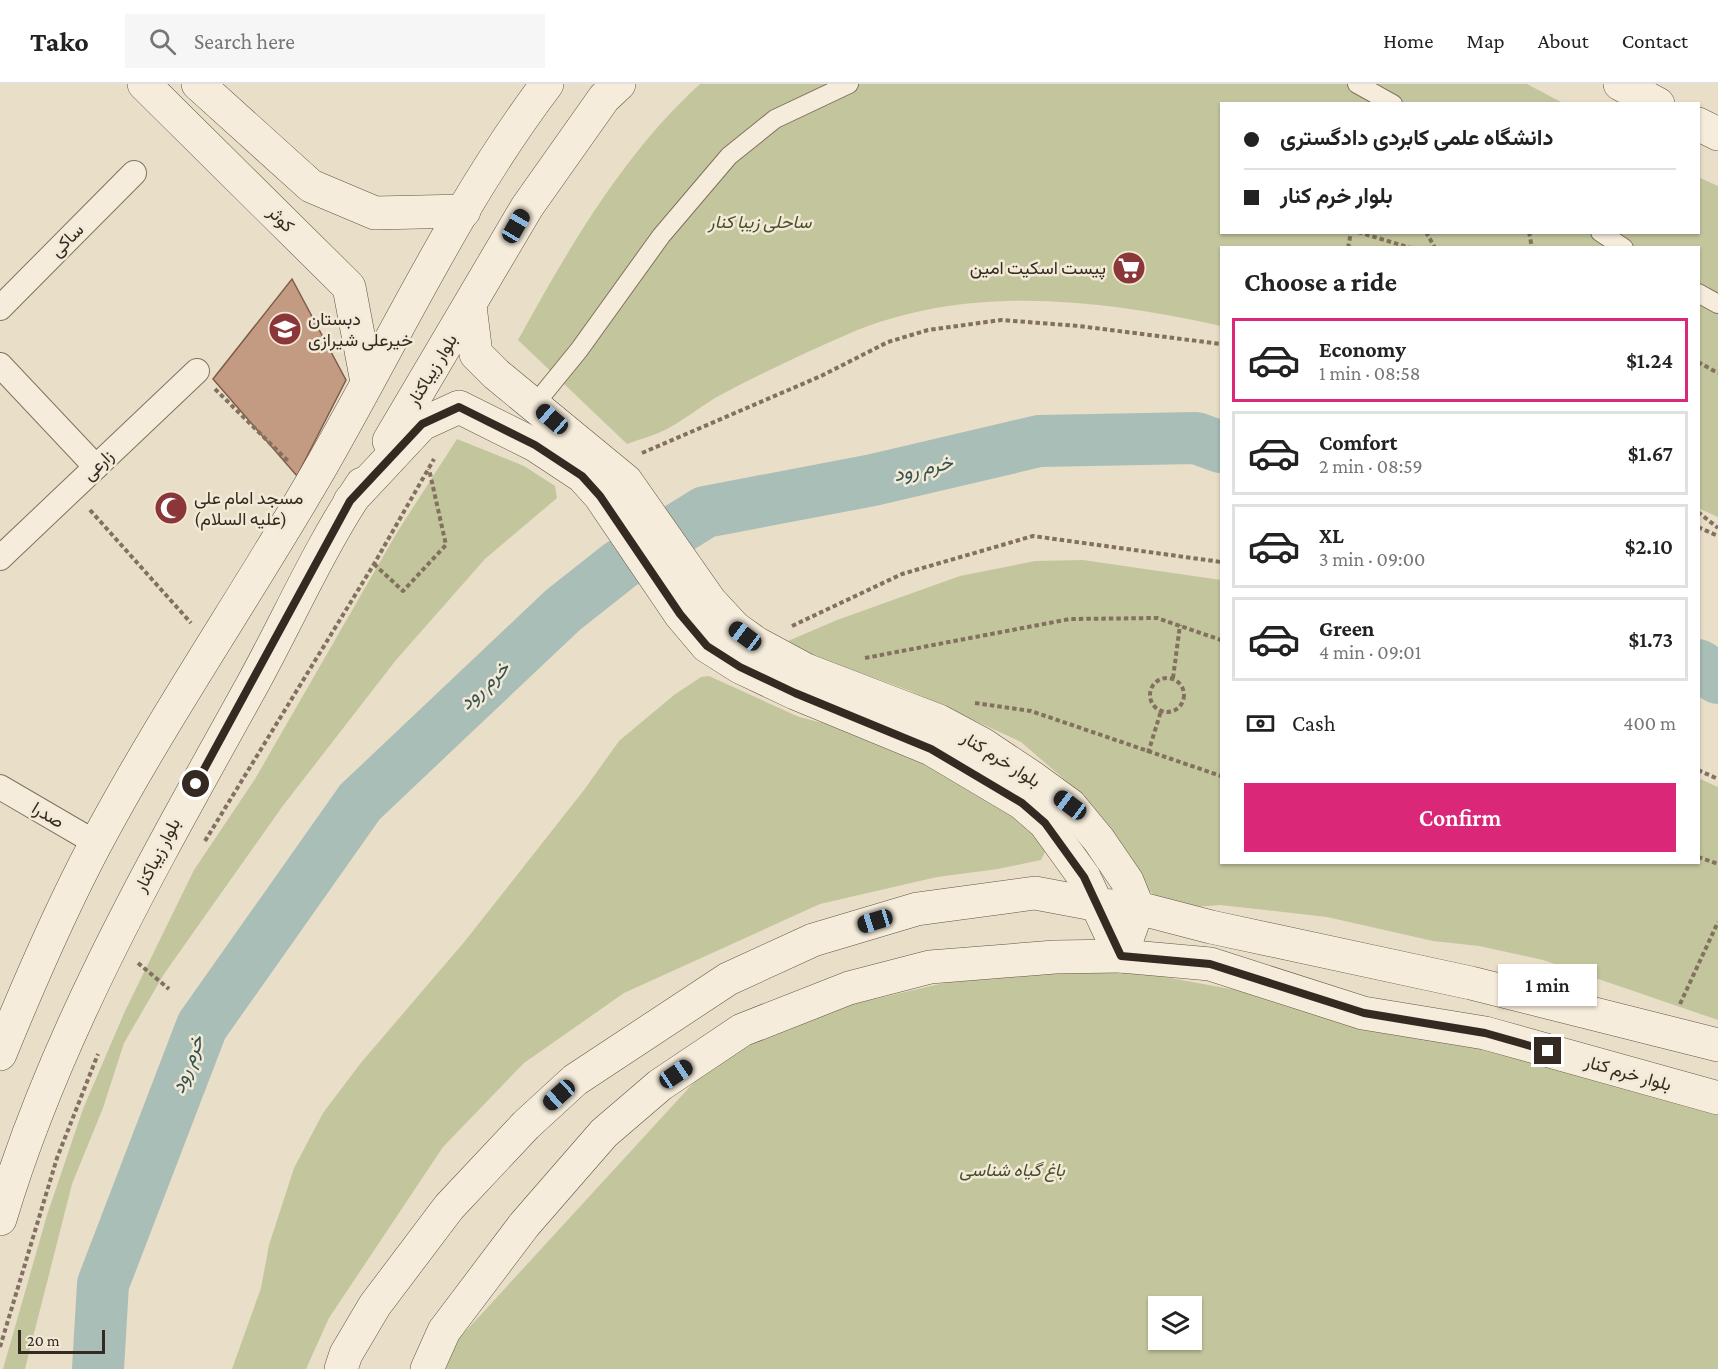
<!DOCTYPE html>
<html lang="en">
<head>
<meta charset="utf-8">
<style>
  body { margin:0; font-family:"Crimson Pro",Vazirmatn,serif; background:#f6f6f6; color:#222; height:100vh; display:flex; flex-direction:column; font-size:22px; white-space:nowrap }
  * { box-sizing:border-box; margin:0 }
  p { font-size:20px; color:#767676 }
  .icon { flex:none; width:33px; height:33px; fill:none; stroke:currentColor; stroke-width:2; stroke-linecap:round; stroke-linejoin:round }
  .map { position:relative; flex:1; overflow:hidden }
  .panel { position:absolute; left:1220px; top:162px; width:480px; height:618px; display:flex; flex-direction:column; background:#fff; border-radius:0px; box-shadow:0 2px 4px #0004 }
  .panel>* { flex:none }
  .hud { position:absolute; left:1220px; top:18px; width:480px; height:132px; border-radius:0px; box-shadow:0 2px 4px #0004; display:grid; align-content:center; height:132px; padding:0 24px; background:#fff }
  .tools { position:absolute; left:1148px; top:1212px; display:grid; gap:12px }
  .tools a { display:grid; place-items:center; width:54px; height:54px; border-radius:0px; background:#fff; box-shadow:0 2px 4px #0004; font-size:30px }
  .scale { position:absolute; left:18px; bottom:15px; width:87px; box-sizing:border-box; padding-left:6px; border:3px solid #352a21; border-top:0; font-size:16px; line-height:21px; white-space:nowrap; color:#352a21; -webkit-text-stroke:4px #f2e9d7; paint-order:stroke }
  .end { position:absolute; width:27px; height:27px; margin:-14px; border:8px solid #352a21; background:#fff; box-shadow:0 0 0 3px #fff }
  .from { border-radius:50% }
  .bubble { position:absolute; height:42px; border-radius:0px; background:#fff; box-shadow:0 2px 4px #0004; font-size:20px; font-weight:600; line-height:42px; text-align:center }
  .car { position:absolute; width:18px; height:36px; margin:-18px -9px; border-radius:8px; box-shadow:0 0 4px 2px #0007; background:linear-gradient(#222 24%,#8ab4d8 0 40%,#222 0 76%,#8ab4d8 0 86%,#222 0) }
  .hud b { display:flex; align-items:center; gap:21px; height:57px; font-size:22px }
  .hud b+b { border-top:2px solid #e0e0e0 }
  .hud i { width:15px; height:15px; background:#222 }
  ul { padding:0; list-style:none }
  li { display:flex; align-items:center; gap:18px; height:84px; margin:0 12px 9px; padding:0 12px; border:3px solid #e0e0e0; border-radius:0px }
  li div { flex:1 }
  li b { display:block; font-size:22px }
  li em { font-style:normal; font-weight:600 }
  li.on { border-color:#db2777 }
  li>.icon { width:54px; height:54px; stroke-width:1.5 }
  h2 { padding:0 24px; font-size:27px; line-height:72px }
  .pay { display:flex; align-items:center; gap:15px; height:66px; padding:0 24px; font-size:22px }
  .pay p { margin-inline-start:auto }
  .primary-button { display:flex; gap:12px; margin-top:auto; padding:12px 24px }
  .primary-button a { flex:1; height:69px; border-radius:0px; background:#db2777; color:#fff; font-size:24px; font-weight:600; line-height:69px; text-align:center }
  header { display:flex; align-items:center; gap:36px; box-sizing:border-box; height:84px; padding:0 30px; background:#fff; border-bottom:2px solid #e0e0e0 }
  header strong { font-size:28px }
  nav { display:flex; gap:33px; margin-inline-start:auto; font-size:21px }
  .search { width:420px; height:54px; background:#f6f6f6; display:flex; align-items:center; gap:15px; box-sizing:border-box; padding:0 21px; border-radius:0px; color:#767676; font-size:22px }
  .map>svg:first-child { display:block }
  .green { fill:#c3c69d; fill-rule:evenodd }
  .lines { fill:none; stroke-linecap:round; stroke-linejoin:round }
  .river { stroke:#a9beb7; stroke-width:52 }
  .building { fill:#c39b83; stroke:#7f5c48; stroke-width:1.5 }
  .pedestrian-casing { stroke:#83715f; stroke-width:20 }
  .minor-casing { stroke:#83715f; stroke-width:26 }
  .secondary-casing { stroke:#655342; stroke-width:34 }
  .path { stroke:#83715f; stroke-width:4; stroke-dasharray:4.5 3; stroke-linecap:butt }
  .pedestrian { stroke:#f5ecdb; stroke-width:18 }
  .minor { stroke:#f5ecdb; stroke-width:24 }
  .secondary { stroke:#f5ecdb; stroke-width:33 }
  .route { stroke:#352a21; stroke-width:8 }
  .labels { text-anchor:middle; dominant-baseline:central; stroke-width:5; stroke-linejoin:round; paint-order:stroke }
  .street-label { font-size:18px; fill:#352a21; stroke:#f2e9d7 }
  .park-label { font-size:18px; font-style:italic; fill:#474f2a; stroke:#f2e9d7 }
  .poi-label { font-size:18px; fill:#352a21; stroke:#f2e9d7; text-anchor:start }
  .water-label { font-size:20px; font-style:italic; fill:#325350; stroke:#f2e9d7 }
</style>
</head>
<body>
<header>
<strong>Tako</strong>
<div class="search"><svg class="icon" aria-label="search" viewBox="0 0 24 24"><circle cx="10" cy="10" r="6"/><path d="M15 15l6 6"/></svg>Search here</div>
<nav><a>Home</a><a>Map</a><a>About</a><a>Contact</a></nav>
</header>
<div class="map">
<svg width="1718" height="1285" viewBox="0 0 1718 1285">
  <rect width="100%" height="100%" fill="#e9dec8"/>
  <g class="green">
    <path d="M 700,0 L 1527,0 L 1563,19 L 1221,20 L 1221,148 L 1698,148 L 1698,93 L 1718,102 L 1718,433 L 1698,424 L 1698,164 L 1221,164 L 1221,242 C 1098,215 965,199 846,251 C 802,270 758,291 715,314 C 698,324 683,337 665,346 C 653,352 640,355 627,360 L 518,256 C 569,164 622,71 700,0 Z"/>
    <path d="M 457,355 L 524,382 L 555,402 L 557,414 L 485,475 L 396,576 L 282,723 L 164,890 L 124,959 L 103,1024 L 72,1100 L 25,1285 L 3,1285 L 47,1131 L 83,1025 L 125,927 L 194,786 L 255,695 L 396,450 Z"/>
    <path d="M 1083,476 L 1221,496 L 1221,778 L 1698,778 L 1698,694 L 1718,703 L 1718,936 L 1543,876 L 1479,862 L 1433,857 L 1327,833 L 1220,821 L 1195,823 L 1160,815 L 1144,803 L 1088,716 L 1021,658 L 908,606 L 792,564 L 788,557 L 837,536 L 960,492 L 1035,477 Z"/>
    <path d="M 709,592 L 799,633 L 843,644 L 988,707 L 1047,764 L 1041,776 L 998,785 L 937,793 L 820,820 L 624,909 L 524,979 L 443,1063 L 329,1234 L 306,1285 L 232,1285 L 261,1204 L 269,1161 L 294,1084 L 323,1029 L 360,980 L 465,857 L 584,706 L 619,657 L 674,611 L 701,593 Z"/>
    <path d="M 1055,873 L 1363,929 L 1718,1020 L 1718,1285 L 431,1285 L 742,946 ZM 1158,1222 L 1191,1222 L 1191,1256 L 1158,1256 Z"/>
  </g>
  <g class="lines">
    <g class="river">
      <path d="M 1698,581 L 1718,594"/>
      <path d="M 98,1285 L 103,1200 L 202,942 L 360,718 L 563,526 L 620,481 L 705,428 L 873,396 L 1039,357 L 1196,354 L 1221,363"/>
    </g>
  </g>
  <path class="building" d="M 292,195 L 346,296 L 297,392 L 213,295 Z"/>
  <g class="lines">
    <g class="pedestrian-casing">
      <g id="pedestrian">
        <path d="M 1357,0 L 1393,20"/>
        <path d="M 1600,148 L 1624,164"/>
        <path d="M 1698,209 L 1718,220"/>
        <path d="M 535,320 L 579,266 L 661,152 L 729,72 L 775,35 L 849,0"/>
      </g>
    </g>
    <g class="minor-casing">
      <g id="minor">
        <path d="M 0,224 L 134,89"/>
        <path d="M 0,281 L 96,383"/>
        <path d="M 0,474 L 197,287"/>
        <path d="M 0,703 L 96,759"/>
      </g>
    </g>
    <g class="secondary-casing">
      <g id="secondary">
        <path d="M 144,0 L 349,203 L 367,298"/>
        <path d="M 198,0 L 311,102 L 375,129 L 464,127"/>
        <path d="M 1620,0 L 1658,20"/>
        <path d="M 1698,40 L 1718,50"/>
        <path d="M 470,222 L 476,270 L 496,290 L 626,397 L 710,517 L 735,544 L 756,559 L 806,586 L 939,637 L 982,660 L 1033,694 L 1070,721 L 1099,756 L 1127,797 L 1138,824 L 1211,843 L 1471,899 L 1718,961"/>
        <path d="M 389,357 L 527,123 L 604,14 L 619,0"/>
        <path d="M 350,417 L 422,340 L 459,323 L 535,361 L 582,392 L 600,412 L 680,530 L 707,562 L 740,583 L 795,609 L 931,665 L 1022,719 L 1045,739 L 1084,793 L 1121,872 L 1210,880 L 1363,929 L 1485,949 L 1718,1014"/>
        <path d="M 0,970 C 29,899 59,829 95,761 C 161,637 240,521 311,400 C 389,267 453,124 547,0"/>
        <path d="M 0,1135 C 57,945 156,775 251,603 C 288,536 319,464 362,400"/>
        <path d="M 341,1285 L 346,1270 L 375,1221 L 449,1123 L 526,1041 L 575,996 L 728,895 L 813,856 L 917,825 L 1035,809 L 1099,821 L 1138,824 L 1121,872 L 1055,873 L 930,883 L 849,904 L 742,946 L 660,1001 L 604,1049 L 524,1141 L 444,1247 L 427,1285"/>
      </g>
    </g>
    <g class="path">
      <path d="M 1358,148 L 1411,164"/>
      <path d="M 1426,148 L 1435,164"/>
      <path d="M 1529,148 L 1532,164"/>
      <path d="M 1348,164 L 1351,148"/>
      <path d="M 1698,278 L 1718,289"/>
      <path d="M 215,305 L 288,377"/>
      <path d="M 642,369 L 821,292 L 888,258 L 928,246 L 1001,236 L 1079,242 L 1221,260"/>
      <path d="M 90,426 L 191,539"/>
      <path d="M 1698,428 L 1718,444"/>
      <path d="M 1698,443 L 1718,452"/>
      <path d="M 374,480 L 403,507 L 446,461 L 429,385"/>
      <path d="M 792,542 L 902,490 L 1033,452 L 1221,478"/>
      <path d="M 865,574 L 1070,535 L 1157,534 L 1221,556"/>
      <circle cx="1167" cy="611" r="17"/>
      <path d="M 1173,594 L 1180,541"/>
      <path d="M 975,619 L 1031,627 L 1221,692"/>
      <path d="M 1148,669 L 1161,627"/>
      <path d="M 1698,686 L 1718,695"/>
      <path d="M 205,757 L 374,480 L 434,375"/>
      <path d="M 1698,773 L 1718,780"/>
      <path d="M 138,879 L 169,905"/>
      <path d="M 1680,920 L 1718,838"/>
      <path d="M 0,1263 L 57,1074 L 98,970"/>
    </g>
    <use href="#pedestrian" class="pedestrian"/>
    <use href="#minor" class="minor"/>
    <use href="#secondary" class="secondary"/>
  </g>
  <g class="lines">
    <path class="route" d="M 196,700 L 350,417 L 422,340 L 459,323 L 535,361 L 582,392 L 600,412 L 680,530 L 707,562 L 740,583 L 795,609 L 931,665 L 1022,719 L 1045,739 L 1084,793 L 1121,872 L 1210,880 L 1364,929 L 1485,949 L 1548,967"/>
  </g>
  <defs>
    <g id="supermarket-disc" transform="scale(1.725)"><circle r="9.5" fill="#8b373a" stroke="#f2e9d7"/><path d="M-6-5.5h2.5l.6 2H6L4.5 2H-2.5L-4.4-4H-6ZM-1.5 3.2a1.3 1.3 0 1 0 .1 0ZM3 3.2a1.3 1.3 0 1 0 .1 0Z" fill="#fff"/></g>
    <g id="school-disc" transform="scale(1.725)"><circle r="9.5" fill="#8b373a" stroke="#f2e9d7"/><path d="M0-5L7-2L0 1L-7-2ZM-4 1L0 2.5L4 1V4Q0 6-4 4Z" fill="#fff"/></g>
    <g id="mosque-disc" transform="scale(1.725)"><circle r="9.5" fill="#8b373a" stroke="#f2e9d7"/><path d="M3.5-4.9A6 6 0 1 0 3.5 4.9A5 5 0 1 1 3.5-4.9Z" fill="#fff"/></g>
  </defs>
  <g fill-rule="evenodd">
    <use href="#supermarket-disc" x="1129" y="184"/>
    <use href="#school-disc" x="285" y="245"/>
    <use href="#mosque-disc" x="171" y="424"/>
  </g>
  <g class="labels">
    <g class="street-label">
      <text transform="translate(281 135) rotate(45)">کوثر</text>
      <text transform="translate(67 156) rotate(-45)">ساکی</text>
      <text transform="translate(432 286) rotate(-59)">بلوار زیباکنار</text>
      <text transform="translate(98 381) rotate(-44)">زارعی</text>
      <text transform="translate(1001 675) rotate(32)">بلوار خرم کنار</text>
      <text transform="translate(48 731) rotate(31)">صدرا</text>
      <text transform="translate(157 771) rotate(-63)">بلوار زیباکنار</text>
      <text transform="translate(1628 989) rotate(16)">بلوار خرم کنار</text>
    </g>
    <g class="park-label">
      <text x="760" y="138">ساحلی زیبا کنار</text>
      <text x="1012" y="1086">باغ گیاه شناسی</text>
    </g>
    <g class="poi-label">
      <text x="1106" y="184" text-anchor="end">پیست اسکیت امین</text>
      <text x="308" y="235">دبستان<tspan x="308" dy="21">خیرعلی شیرازی</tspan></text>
      <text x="194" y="414">مسجد امام علی<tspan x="194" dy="21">(علیه السلام)</tspan></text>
    </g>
    <g class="water-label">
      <text transform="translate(923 384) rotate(-13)">خرم رود</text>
      <text transform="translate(484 601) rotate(-43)">خرم رود</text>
      <text transform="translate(187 980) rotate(-69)">خرم رود</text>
    </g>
  </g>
</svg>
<div class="tools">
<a><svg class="icon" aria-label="layers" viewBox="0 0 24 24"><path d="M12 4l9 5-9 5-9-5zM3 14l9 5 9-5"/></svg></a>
</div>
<div class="scale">20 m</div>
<i class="end from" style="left:196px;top:700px"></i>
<i class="end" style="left:1548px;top:967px"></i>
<div class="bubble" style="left:1498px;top:880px;width:99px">1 min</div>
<i class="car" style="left:516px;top:142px;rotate:30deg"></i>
<i class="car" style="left:552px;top:335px;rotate:311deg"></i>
<i class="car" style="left:745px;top:552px;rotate:307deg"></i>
<i class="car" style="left:1070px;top:721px;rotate:307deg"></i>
<i class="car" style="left:875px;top:837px;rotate:253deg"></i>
<i class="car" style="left:676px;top:990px;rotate:56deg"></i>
<i class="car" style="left:559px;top:1011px;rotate:228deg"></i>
<div class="hud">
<b><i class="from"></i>دانشگاه علمی کابردی دادگستری</b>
<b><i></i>بلوار خرم کنار</b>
</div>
<section class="panel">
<h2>Choose a ride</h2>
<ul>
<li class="on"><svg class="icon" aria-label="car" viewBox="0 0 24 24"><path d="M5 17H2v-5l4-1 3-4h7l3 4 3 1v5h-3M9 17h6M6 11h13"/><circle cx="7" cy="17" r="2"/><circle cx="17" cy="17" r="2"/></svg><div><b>Economy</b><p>1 min · 08:58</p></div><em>$1.24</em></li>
<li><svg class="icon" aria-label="car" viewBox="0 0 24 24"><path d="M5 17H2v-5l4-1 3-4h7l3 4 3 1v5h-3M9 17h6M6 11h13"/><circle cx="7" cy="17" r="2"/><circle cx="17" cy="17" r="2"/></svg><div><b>Comfort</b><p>2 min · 08:59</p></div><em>$1.67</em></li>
<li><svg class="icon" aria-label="car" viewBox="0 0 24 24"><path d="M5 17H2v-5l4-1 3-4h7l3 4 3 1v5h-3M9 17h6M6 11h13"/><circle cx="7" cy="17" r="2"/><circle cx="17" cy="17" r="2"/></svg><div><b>XL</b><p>3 min · 09:00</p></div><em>$2.10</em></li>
<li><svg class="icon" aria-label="car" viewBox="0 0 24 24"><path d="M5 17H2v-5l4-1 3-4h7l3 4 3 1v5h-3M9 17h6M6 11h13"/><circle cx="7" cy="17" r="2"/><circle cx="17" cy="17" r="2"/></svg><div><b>Green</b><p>4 min · 09:01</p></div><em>$1.73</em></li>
</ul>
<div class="pay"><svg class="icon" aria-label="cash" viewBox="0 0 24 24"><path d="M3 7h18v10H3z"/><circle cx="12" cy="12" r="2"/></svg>Cash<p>400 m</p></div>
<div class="primary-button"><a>Confirm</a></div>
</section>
</div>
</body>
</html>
